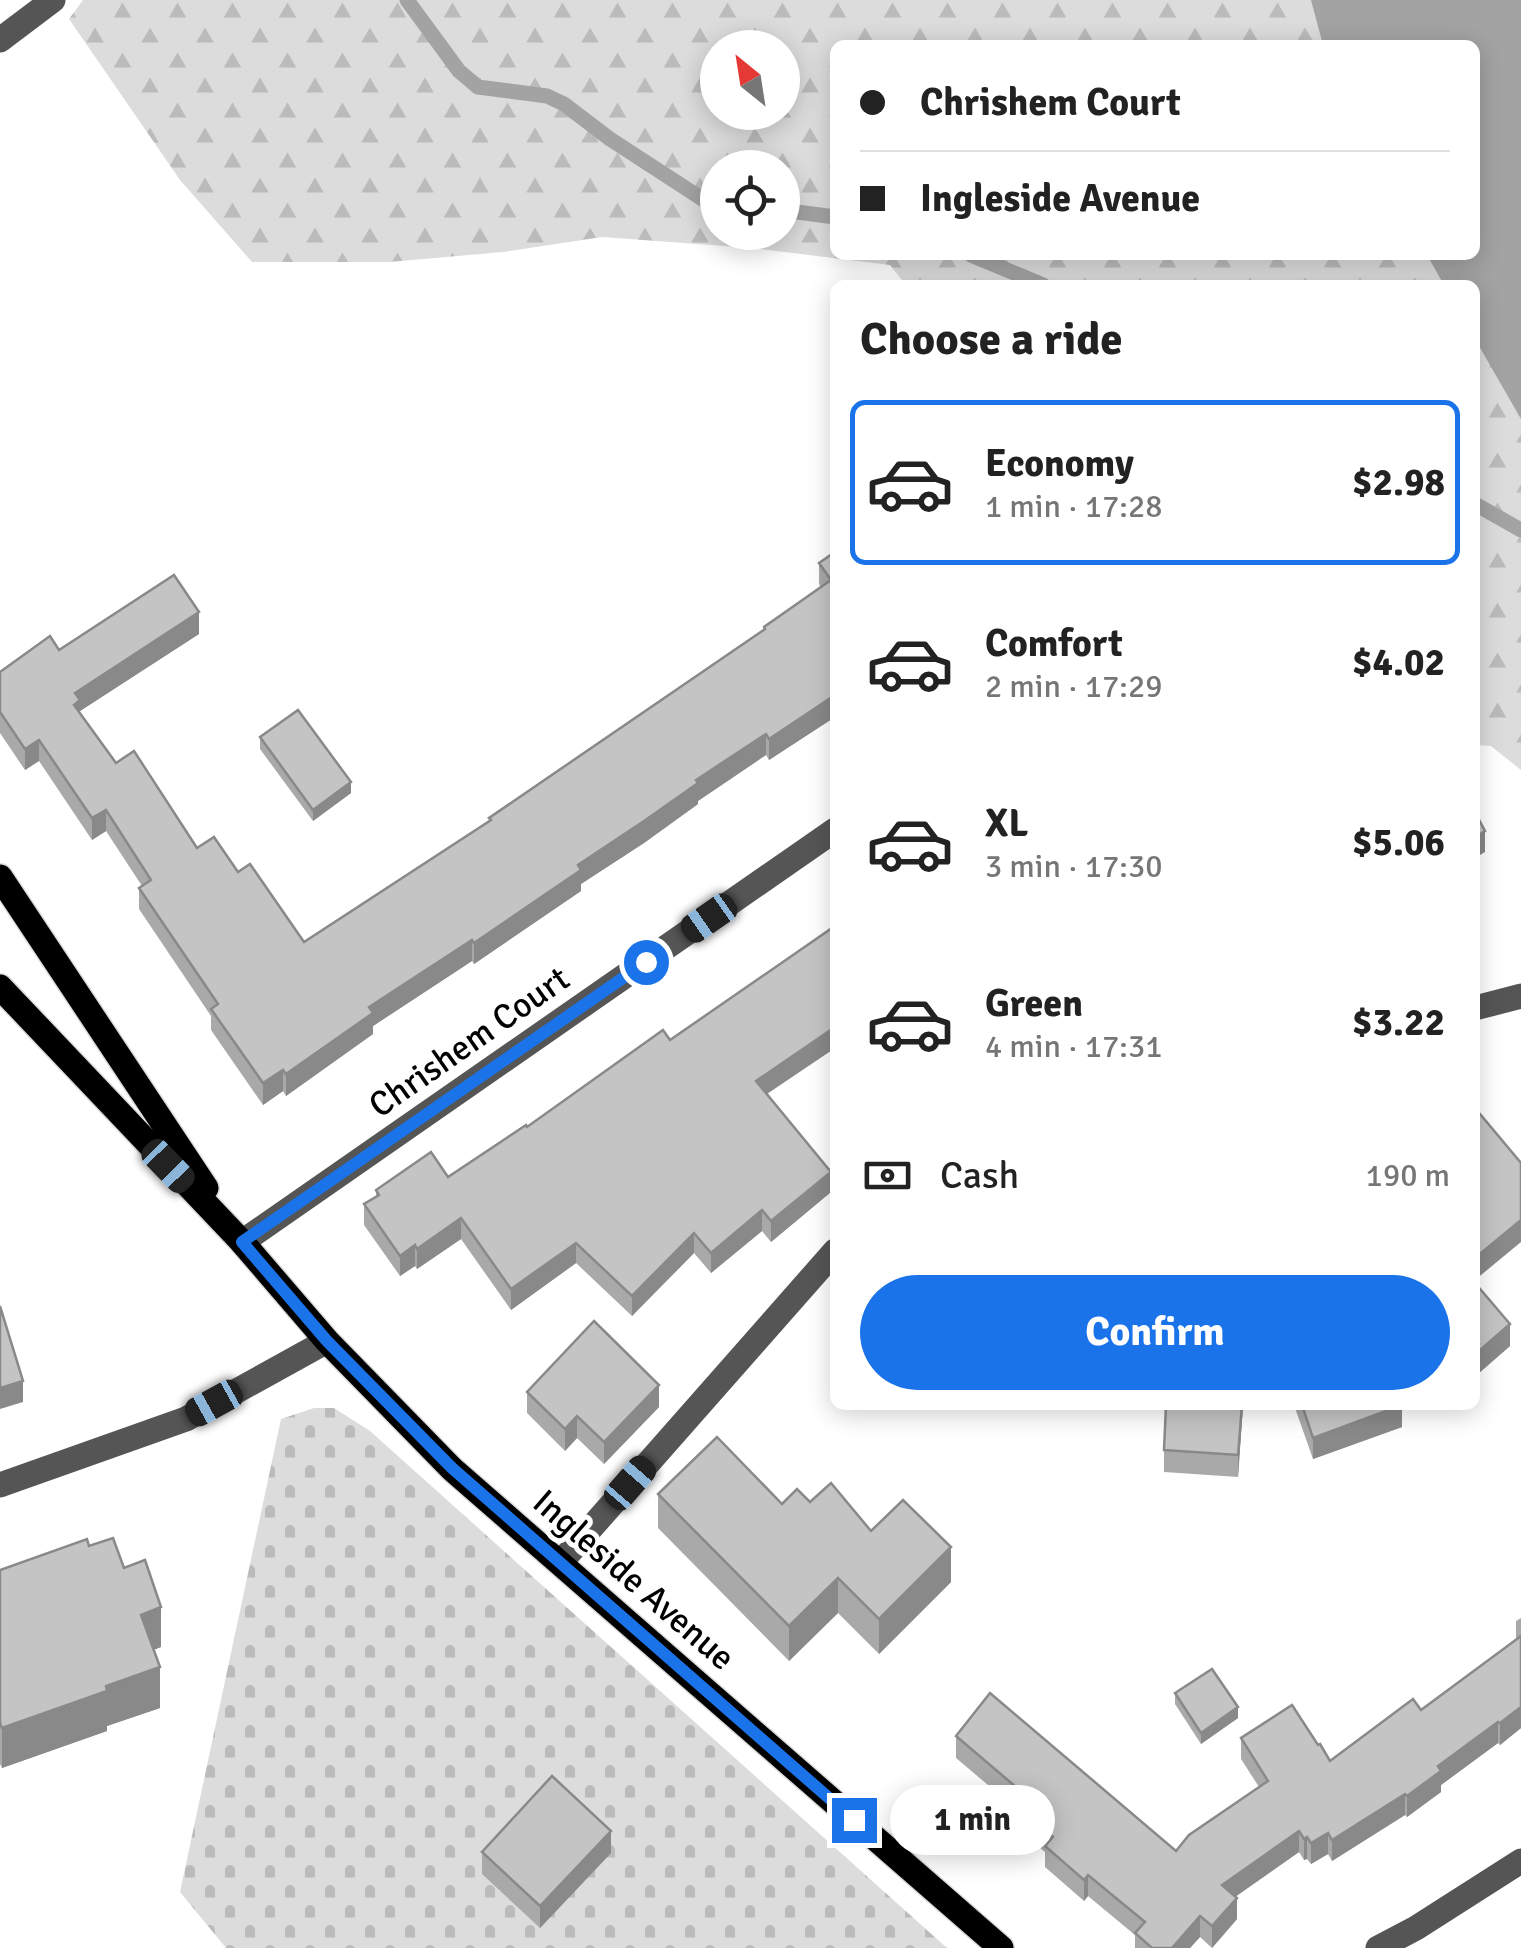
<!DOCTYPE html>
<html lang="en">
<head>
<meta charset="utf-8">
<style>
  body { margin:0; font-family:Signika,sans-serif; background:#f6f6f6; color:#222; height:100vh; display:flex; flex-direction:column; font-size:38px; white-space:nowrap }
  * { box-sizing:border-box; margin:0 }
  p { font-size:32px; color:#767676 }
  .icon { flex:none; width:55px; height:55px; fill:none; stroke:currentColor; stroke-width:2; stroke-linecap:round; stroke-linejoin:round }
  .map { position:relative; flex:1; overflow:hidden }
  .sheet { position:absolute; left:830px; top:280px; width:650px; height:1130px; display:flex; flex-direction:column; background:#fff; border-radius:15px; box-shadow:0 5px 25px #0003 }
  .sheet>* { flex:none }
  .top-card { position:absolute; left:830px; top:40px; width:650px; height:220px; border-radius:15px; box-shadow:0 5px 25px #0003; display:grid; align-content:center; height:220px; padding:0 30px; background:#fff }
  .needle { width:65px; rotate:330deg }
  .buttons { position:absolute; left:700px; top:30px; display:grid; gap:20px }
  .buttons a { display:grid; place-items:center; width:100px; height:100px; border-radius:50%; background:#fff; box-shadow:0 5px 25px #0003; font-size:50px }
  .end { position:absolute; width:45px; height:45px; margin:-22px; border:12px solid #1a73e8; background:#fff; box-shadow:0 0 0 5px #fff }
  .from { border-radius:50% }
  .bubble { position:absolute; height:70px; border-radius:35px; background:#fff; box-shadow:0 5px 25px #0003; font-size:32px; font-weight:800; line-height:70px; text-align:center }
  .car { position:absolute; width:30px; height:60px; margin:-30px -15px; border-radius:12px; box-shadow:0 0 8px 2px #0007; background:linear-gradient(#222 24%,#8ab4d8 0 40%,#222 0 76%,#8ab4d8 0 86%,#222 0) }
  .top-card b { display:flex; align-items:center; gap:35px; height:95px; font-size:38px }
  .top-card b+b { border-top:2px solid #e0e0e0 }
  .top-card i { width:25px; height:25px; background:#222 }
  ul { padding:0; list-style:none }
  li { display:flex; align-items:center; gap:30px; height:165px; margin:0 20px 15px; padding:0 10px; border:5px solid transparent; border-radius:15px }
  li div { flex:1 }
  li b { display:block; font-size:38px }
  li em { font-style:normal; font-weight:800 }
  li.selected { border-color:#1a73e8 }
  li>.icon { width:90px; height:90px; stroke-width:1.5 }
  h2 { padding:0 30px; font-size:45px; line-height:120px }
  .pay { display:flex; align-items:center; gap:25px; height:110px; padding:0 30px; font-size:38px }
  .pay p { margin-inline-start:auto }
  .cta { display:flex; gap:20px; margin-top:auto; padding:20px 30px }
  .cta a { flex:1; height:115px; border-radius:60px; background:#1a73e8; color:#fff; font-size:40px; font-weight:800; line-height:115px; text-align:center }
  .map>svg:first-child { display:block }
  .forest { fill:url(#forest-firs); fill-rule:evenodd }
  .cemetery { fill:url(#cemetery-stones) }
  .water { fill:#a3a3a3 }
  .lines { fill:none; stroke-linecap:round; stroke-linejoin:round }
  .stream { stroke:#a3a3a3; stroke-width:15 }
  .major-casing { stroke:#dbdbdb; stroke-width:28 }
  .minor { stroke:#555; stroke-width:25 }
  .major { stroke:#000; stroke-width:25 }
  .wall { fill:#a9a9a9 }
  .shaded-wall { fill:#898989 }
  .building { fill:#c4c4c4; stroke:#898989; stroke-width:2.5 }
  .route { stroke:#1a73e8; stroke-width:12 }
  .labels { text-anchor:middle; dominant-baseline:central; stroke-width:10; stroke-linejoin:round; paint-order:stroke }
  .street-label { font-size:35px; fill:#000; stroke:#fff }
</style>
</head>
<body>
<div class="map">
<svg width="1521" height="1948" viewBox="0 0 1521 1948">
  <defs>
    <pattern id="forest-firs" width="22" height="20" patternUnits="userSpaceOnUse" patternTransform="scale(2.5)"><rect width="22" height="20" fill="#dcdcdc"/><path d="M5 1l3.5 6h-7zM16 11l3.5 6h-7z" fill="#bbb"/></pattern>
    <pattern id="cemetery-stones" width="16" height="16" patternUnits="userSpaceOnUse" patternTransform="scale(2.5)"><rect width="16" height="16" fill="#dcdcdc"/><path d="M2 7V4a2 2 0 0 1 4 0v3zM10 15v-3a2 2 0 0 1 4 0v3z" fill="#bbb"/></pattern>
  </defs>
  <rect width="100%" height="100%" fill="#fff"/>
  <path class="forest" d="M 83,0 L 1521,0 L 1521,770 L 1491,746 L 1475,745 L 1475,285 L 906,285 L 890,265 L 752,248 L 602,237 L 503,252 L 389,262 L 252,262 L 180,180 L 69,19 ZM 835,45 L 1475,45 L 1475,255 L 835,255 ZM 718,48 L 782,48 L 782,112 L 718,112 ZM 718,168 L 782,168 L 782,232 L 718,232 Z"/>
  <path class="cemetery" d="M 314,1408 L 334,1408 L 370,1431 L 947,1948 L 226,1948 L 180,1892 L 281,1419 Z"/>
  <path class="water" d="M 1311,0 L 1521,0 L 1521,419 L 1475,339 L 1475,285 L 1444,285 L 1427,255 L 1475,255 L 1475,45 L 1323,45 Z"/>
  <g class="lines">
    <g class="stream">
      <path d="M 407,0 L 459,71 L 478,87 L 547,96 L 564,104 L 610,139 L 710,204 L 718,204"/>
      <path d="M 782,210 L 835,217"/>
      <path d="M 971,255 L 1043,285"/>
      <path d="M 1475,504 L 1521,530"/>
    </g>
    <g class="major-casing">
      <g id="major">
        <path d="M 0,877 L 206,1188"/>
        <path d="M 0,987 L 242,1242 L 327,1341 L 452,1469 L 1001,1948"/>
      </g>
    </g>
    <g class="minor">
      <path d="M 0,40 L 53,0"/>
      <path d="M 1475,1008 L 1521,996"/>
      <path d="M 242,1242 L 835,830"/>
      <path d="M 0,1485 L 186,1419 L 327,1341"/>
      <path d="M 561,1562 L 835,1251"/>
      <path d="M 1378,1948 L 1416,1928 L 1521,1861"/>
    </g>
    <use href="#major" class="major"/>
  </g>
  <g class="wall">
    <path d="M 835,552 L 835,717 L 769,760 L 766,755 L 698,801 L 698,804 L 644,843 L 581,884 L 581,891 L 474,964 L 472,961 L 373,1026 L 373,1034 L 286,1096 L 283,1091 L 263,1105 L 211,1030 L 211,1016 L 139,909 L 139,888 L 142,886 L 106,831 L 92,840 L 39,761 L 25,770 L 0,733 L 0,672 L 59,650 L 199,634 L 80,711 L 80,713 L 116,763 L 197,848 L 238,872 L 304,942 L 489,822 L 489,818 L 764,630 L 764,627 L 821,587 L 819,584 L 819,563 Z"/>
    <path d="M 260,737 L 351,793 L 313,821 L 260,749 Z"/>
    <path d="M 835,926 L 835,1048 L 767,1094 L 831,1192 L 771,1242 L 762,1231 L 711,1273 L 694,1253 L 632,1316 L 576,1263 L 511,1310 L 461,1239 L 417,1269 L 415,1266 L 400,1276 L 364,1225 L 364,1204 L 376,1197 L 376,1190 L 448,1177 L 527,1127 L 670,1040 Z"/>
    <path d="M 1475,1283 L 1510,1346 L 1479,1373 L 1475,1368 Z"/>
    <path d="M 527,1392 L 659,1407 L 604,1464 L 577,1438 L 565,1451 L 527,1413 Z"/>
    <path d="M 1243,1405 L 1238,1477 L 1164,1472 L 1164,1450 Z"/>
    <path d="M 1294,1405 L 1402,1405 L 1402,1427 L 1313,1459 Z"/>
    <path d="M 658,1494 L 782,1504 L 810,1502 L 871,1531 L 951,1582 L 879,1654 L 838,1613 L 789,1661 L 658,1528 Z"/>
    <path d="M 89,1546 L 124,1568 L 161,1647 L 153,1650 L 160,1708 L 107,1726 L 107,1731 L 2,1768 L 0,1764 L 0,1570 Z"/>
    <path d="M 1521,1618 L 1521,1728 L 1500,1745 L 1498,1743 L 1441,1785 L 1441,1792 L 1407,1817 L 1405,1815 L 1332,1861 L 1328,1854 L 1311,1864 L 1307,1859 L 1304,1860 L 1299,1852 L 1235,1897 L 1237,1919 L 1212,1948 L 1200,1937 L 1190,1948 L 1135,1948 L 1135,1935 L 1088,1896 L 1084,1901 L 1045,1867 L 1045,1852 L 1033,1842 L 1033,1823 L 956,1758 L 956,1736 L 1176,1851 L 1259,1787 L 1241,1759 L 1241,1738 L 1318,1745 L 1330,1761 L 1421,1710 L 1516,1640 L 1516,1621 Z"/>
    <path d="M 1175,1693 L 1238,1718 L 1201,1744 L 1175,1704 Z"/>
    <path d="M 482,1852 L 611,1853 L 540,1928 L 482,1874 Z"/>
  </g>
  <g class="shaded-wall">
    <path d="M 199,612 L 199,634 L 80,711 L 80,722 L 74,726 L 75,693 Z"/>
    <path d="M 835,695 L 835,717 L 769,760 L 769,739 Z"/>
    <path d="M 766,734 L 766,755 L 698,801 L 698,804 L 644,843 L 581,884 L 581,891 L 474,964 L 474,943 L 578,865 L 696,780 Z"/>
    <path d="M 39,740 L 39,761 L 25,770 L 25,749 Z"/>
    <path d="M 351,782 L 351,793 L 313,821 L 313,810 Z"/>
    <path d="M 106,810 L 106,831 L 92,840 L 92,818 Z"/>
    <path d="M 1485,831 L 1485,852 L 1475,858 L 1475,837 Z"/>
    <path d="M 472,940 L 472,961 L 373,1026 L 373,1034 L 286,1096 L 286,1074 L 369,1007 Z"/>
    <path d="M 835,1027 L 835,1048 L 756,1101 L 756,1081 Z"/>
    <path d="M 283,1070 L 283,1091 L 263,1105 L 263,1083 Z"/>
    <path d="M 831,1172 L 831,1192 L 771,1242 L 771,1221 Z"/>
    <path d="M 762,1210 L 762,1231 L 711,1273 L 711,1253 Z"/>
    <path d="M 461,1218 L 461,1239 L 417,1269 L 417,1249 Z"/>
    <path d="M 1521,1220 L 1521,1242 L 1475,1280 L 1475,1258 Z"/>
    <path d="M 694,1233 L 694,1253 L 632,1316 L 632,1296 Z"/>
    <path d="M 576,1243 L 576,1263 L 511,1310 L 511,1289 Z"/>
    <path d="M 415,1245 L 415,1266 L 400,1276 L 400,1256 Z"/>
    <path d="M 1510,1324 L 1510,1346 L 1479,1373 L 1479,1351 Z"/>
    <path d="M 23,1381 L 23,1402 L 0,1409 L 0,1388 Z"/>
    <path d="M 659,1385 L 659,1407 L 604,1464 L 604,1442 Z"/>
    <path d="M 1242,1405 L 1243,1405 L 1238,1477 L 1238,1455 Z"/>
    <path d="M 1402,1405 L 1402,1427 L 1313,1459 L 1313,1438 Z"/>
    <path d="M 577,1416 L 577,1438 L 565,1451 L 565,1429 Z"/>
    <path d="M 951,1547 L 951,1582 L 879,1654 L 879,1619 Z"/>
    <path d="M 838,1578 L 838,1613 L 789,1661 L 789,1626 Z"/>
    <path d="M 161,1607 L 161,1647 L 141,1655 L 141,1615 Z"/>
    <path d="M 160,1667 L 160,1708 L 107,1726 L 107,1731 L 2,1768 L 2,1728 L 106,1686 Z"/>
    <path d="M 1238,1707 L 1238,1718 L 1201,1744 L 1201,1733 Z"/>
    <path d="M 1521,1707 L 1521,1728 L 1500,1745 L 1500,1723 Z"/>
    <path d="M 1498,1722 L 1498,1743 L 1441,1785 L 1441,1792 L 1407,1817 L 1407,1796 L 1438,1766 Z"/>
    <path d="M 1405,1794 L 1405,1815 L 1332,1861 L 1332,1840 Z"/>
    <path d="M 611,1831 L 611,1853 L 540,1928 L 540,1906 Z"/>
    <path d="M 1299,1831 L 1299,1852 L 1222,1906 L 1222,1885 Z"/>
    <path d="M 1328,1833 L 1328,1854 L 1311,1864 L 1311,1843 Z"/>
    <path d="M 1307,1837 L 1307,1859 L 1304,1860 L 1304,1839 Z"/>
    <path d="M 1088,1875 L 1088,1896 L 1084,1901 L 1084,1880 Z"/>
    <path d="M 1237,1898 L 1237,1919 L 1212,1948 L 1212,1926 Z"/>
    <path d="M 1200,1916 L 1200,1937 L 1190,1948 L 1172,1948 Z"/>
  </g>
  <g class="building">
    <path d="M 835,552 L 835,695 L 769,739 L 766,734 L 696,780 L 698,783 L 644,821 L 578,865 L 581,870 L 474,943 L 472,940 L 369,1007 L 373,1013 L 286,1074 L 283,1070 L 263,1083 L 211,1009 L 218,1004 L 139,888 L 151,880 L 106,810 L 92,818 L 39,740 L 25,749 L 0,712 L 0,672 L 50,636 L 59,650 L 174,575 L 199,612 L 75,693 L 80,700 L 74,705 L 116,763 L 134,751 L 197,848 L 214,837 L 238,872 L 250,864 L 304,942 L 491,820 L 489,818 L 765,629 L 764,627 L 831,580 L 819,563 Z"/>
    <path d="M 298,710 L 351,782 L 313,810 L 260,737 Z"/>
    <path d="M 1475,812 L 1485,831 L 1475,837 Z"/>
    <path d="M 835,926 L 835,1027 L 756,1081 L 831,1172 L 771,1221 L 762,1210 L 711,1253 L 694,1233 L 632,1296 L 576,1243 L 511,1289 L 461,1218 L 417,1249 L 415,1245 L 400,1256 L 364,1204 L 379,1195 L 376,1190 L 431,1152 L 448,1177 L 526,1125 L 527,1127 L 663,1030 L 670,1040 Z"/>
    <path d="M 1475,1108 L 1521,1163 L 1521,1220 L 1475,1258 Z"/>
    <path d="M 1475,1283 L 1510,1324 L 1479,1351 L 1475,1346 Z"/>
    <path d="M 0,1306 L 23,1381 L 0,1388 Z"/>
    <path d="M 594,1321 L 659,1385 L 604,1442 L 577,1416 L 565,1429 L 527,1392 Z"/>
    <path d="M 1166,1405 L 1242,1405 L 1238,1455 L 1164,1450 Z"/>
    <path d="M 1302,1405 L 1402,1405 L 1313,1438 Z"/>
    <path d="M 717,1437 L 782,1504 L 797,1489 L 810,1502 L 831,1483 L 871,1531 L 903,1500 L 951,1547 L 879,1619 L 838,1578 L 789,1626 L 658,1494 Z"/>
    <path d="M 113,1538 L 124,1568 L 145,1560 L 161,1607 L 141,1615 L 160,1667 L 106,1686 L 107,1691 L 2,1728 L 0,1723 L 0,1570 L 87,1539 L 89,1546 Z"/>
    <path d="M 1521,1636 L 1521,1707 L 1500,1723 L 1498,1722 L 1438,1766 L 1441,1771 L 1407,1796 L 1405,1794 L 1332,1840 L 1328,1833 L 1311,1843 L 1307,1837 L 1304,1839 L 1299,1831 L 1222,1885 L 1237,1898 L 1212,1926 L 1200,1916 L 1172,1948 L 1152,1948 L 1135,1933 L 1145,1922 L 1088,1875 L 1084,1880 L 1045,1846 L 1053,1837 L 1033,1821 L 1043,1810 L 956,1736 L 990,1693 L 1176,1851 L 1189,1835 L 1268,1781 L 1241,1738 L 1292,1705 L 1318,1745 L 1320,1744 L 1330,1761 L 1413,1699 L 1421,1710 Z"/>
    <path d="M 1212,1669 L 1238,1707 L 1201,1733 L 1175,1693 Z"/>
    <path d="M 552,1776 L 611,1831 L 540,1906 L 482,1852 Z"/>
  </g>
  <g class="lines">
    <path class="route" d="M 646,962 L 242,1242 L 327,1341 L 452,1468 L 854,1820"/>
  </g>
  <g class="labels">
    <g class="street-label">
      <text transform="translate(469 1042) rotate(-35)">Chrishem Court</text>
      <text transform="translate(634 1580) rotate(41)">Ingleside Avenue</text>
    </g>
  </g>
</svg>
<div class="buttons">
<a><svg class="needle" viewBox="-14 -14 28 28"><path d="M0-13l5 13h-10z" fill="#e53935"/><path d="M0 13l5-13h-10z" fill="#767676"/></svg></a>
<a><svg class="icon" aria-label="locate" viewBox="0 0 24 24"><circle cx="12" cy="12" r="6"/><path d="M12 2v4M12 18v4M2 12h4M18 12h4"/></svg></a>
</div>
<i class="end from" style="left:646px;top:962px"></i>
<i class="end" style="left:854px;top:1820px"></i>
<div class="bubble" style="left:890px;top:1785px;width:165px">1 min</div>
<i class="car" style="left:709px;top:918px;rotate:235deg"></i>
<i class="car" style="left:168px;top:1166px;rotate:136deg"></i>
<i class="car" style="left:214px;top:1403px;rotate:241deg"></i>
<i class="car" style="left:630px;top:1483px;rotate:41deg"></i>
<div class="top-card">
<b><i class="from"></i>Chrishem Court</b>
<b><i></i>Ingleside Avenue</b>
</div>
<section class="sheet">
<h2>Choose a ride</h2>
<ul>
<li class="selected"><svg class="icon" aria-label="car" viewBox="0 0 24 24"><path d="M5 17H2v-5l4-1 3-4h7l3 4 3 1v5h-3M9 17h6M6 11h13"/><circle cx="7" cy="17" r="2"/><circle cx="17" cy="17" r="2"/></svg><div><b>Economy</b><p>1 min · 17:28</p></div><em>$2.98</em></li>
<li><svg class="icon" aria-label="car" viewBox="0 0 24 24"><path d="M5 17H2v-5l4-1 3-4h7l3 4 3 1v5h-3M9 17h6M6 11h13"/><circle cx="7" cy="17" r="2"/><circle cx="17" cy="17" r="2"/></svg><div><b>Comfort</b><p>2 min · 17:29</p></div><em>$4.02</em></li>
<li><svg class="icon" aria-label="car" viewBox="0 0 24 24"><path d="M5 17H2v-5l4-1 3-4h7l3 4 3 1v5h-3M9 17h6M6 11h13"/><circle cx="7" cy="17" r="2"/><circle cx="17" cy="17" r="2"/></svg><div><b>XL</b><p>3 min · 17:30</p></div><em>$5.06</em></li>
<li><svg class="icon" aria-label="car" viewBox="0 0 24 24"><path d="M5 17H2v-5l4-1 3-4h7l3 4 3 1v5h-3M9 17h6M6 11h13"/><circle cx="7" cy="17" r="2"/><circle cx="17" cy="17" r="2"/></svg><div><b>Green</b><p>4 min · 17:31</p></div><em>$3.22</em></li>
</ul>
<div class="pay"><svg class="icon" aria-label="cash" viewBox="0 0 24 24"><path d="M3 7h18v10H3z"/><circle cx="12" cy="12" r="2"/></svg>Cash<p>190 m</p></div>
<div class="cta"><a>Confirm</a></div>
</section>
</div>
</body>
</html>
